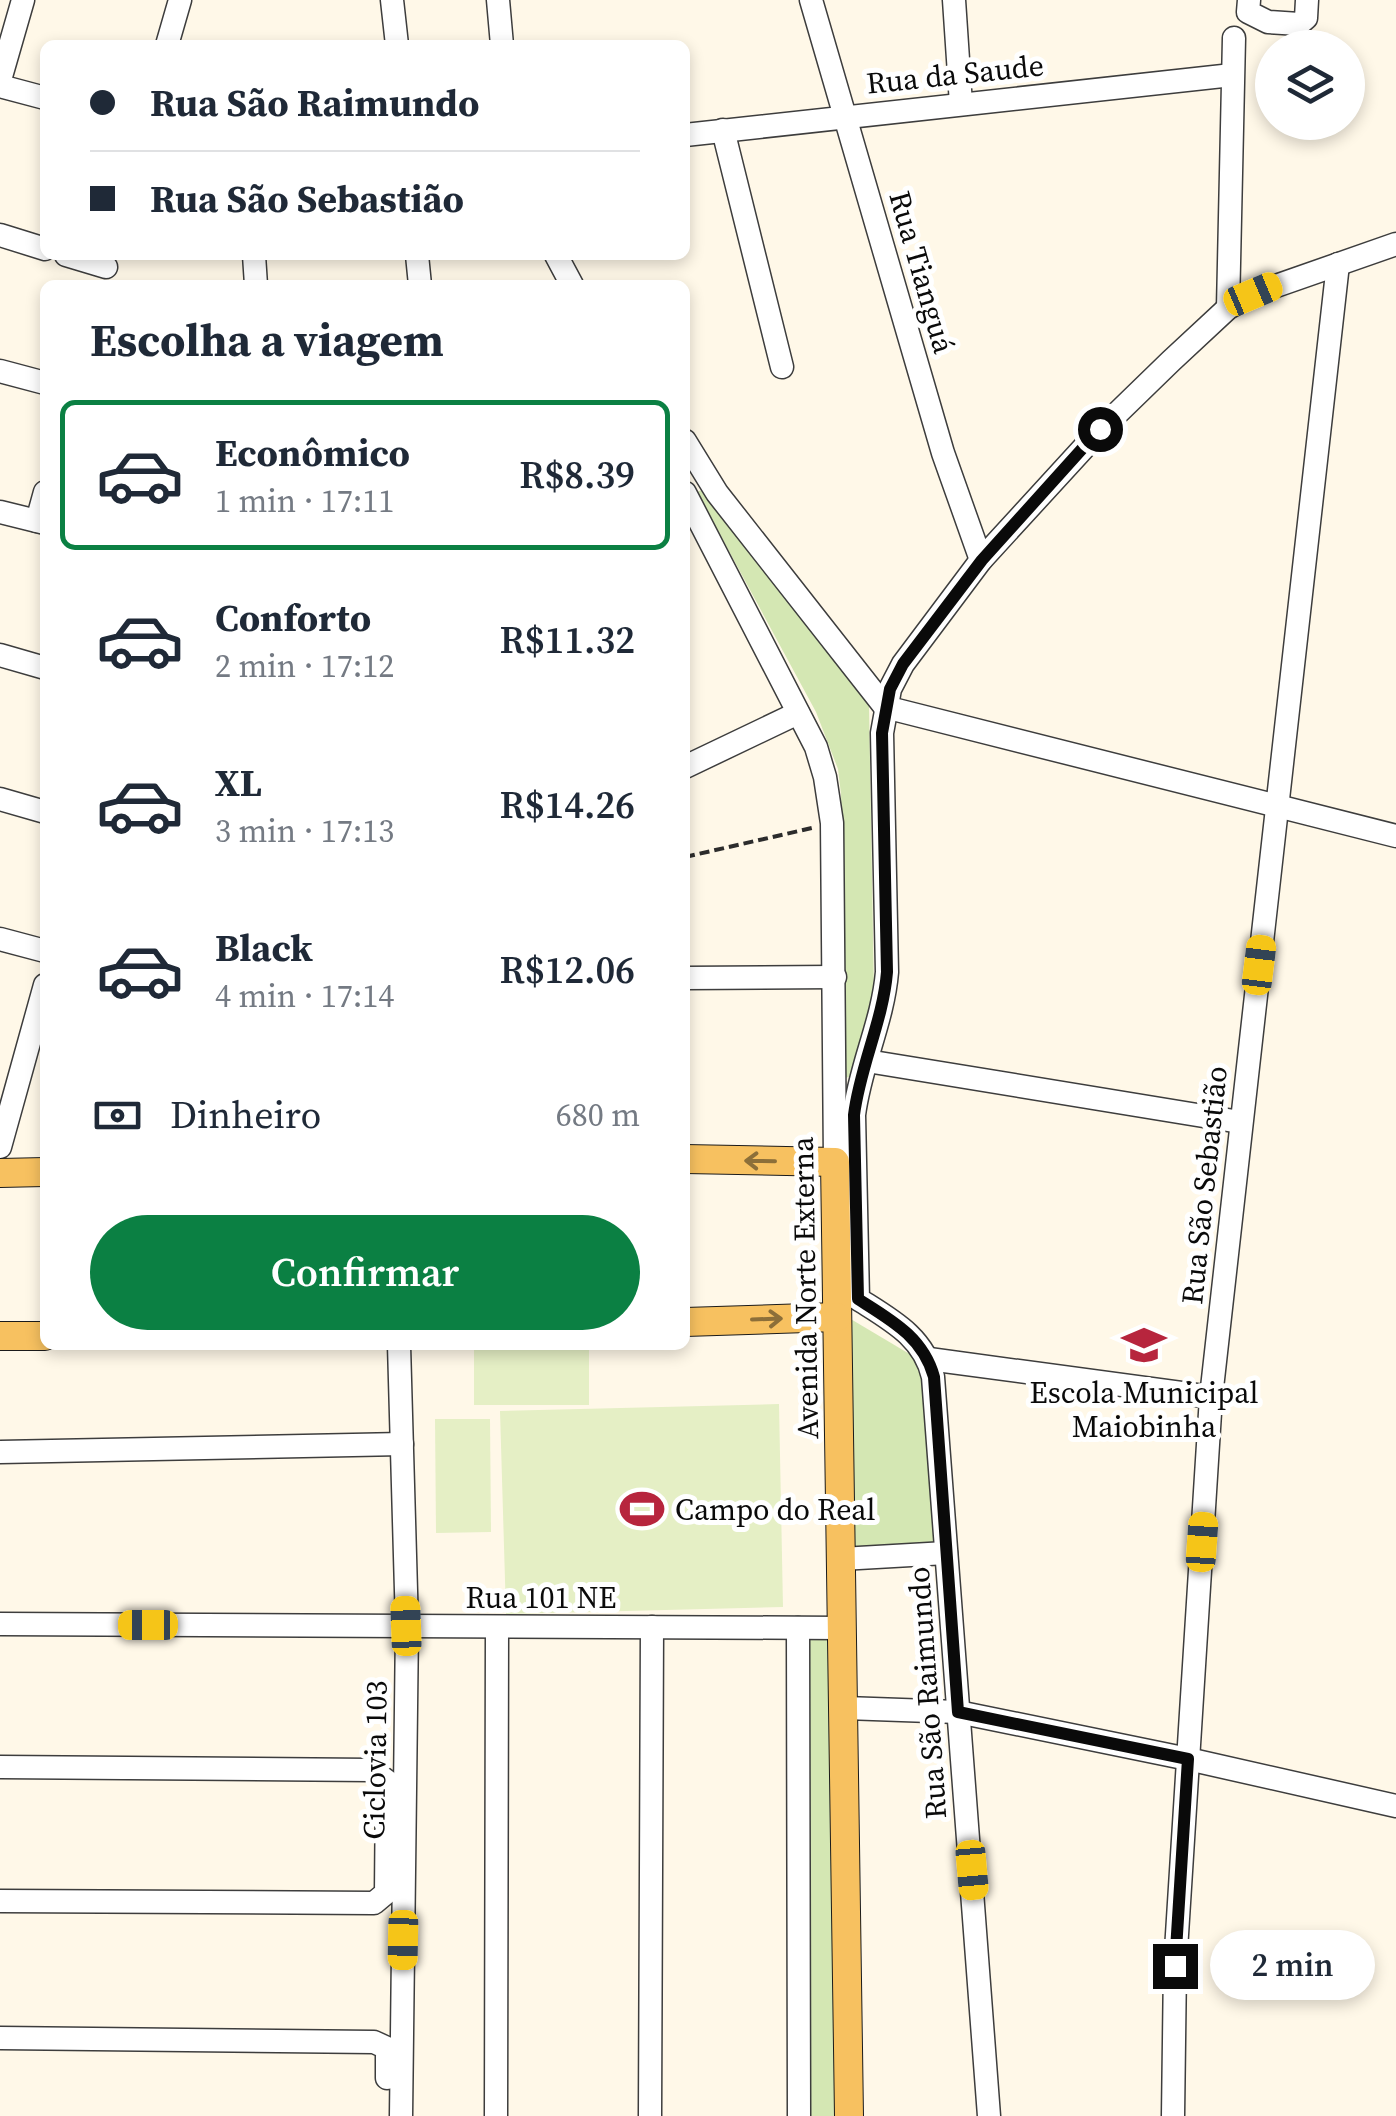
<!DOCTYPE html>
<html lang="pt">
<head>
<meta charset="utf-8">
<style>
  body { margin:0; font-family:"Source Serif 4",serif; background:#f2f2f3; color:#1f2937; height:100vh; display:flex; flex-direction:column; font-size:38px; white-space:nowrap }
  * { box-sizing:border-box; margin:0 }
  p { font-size:32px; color:#747a83 }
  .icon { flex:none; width:55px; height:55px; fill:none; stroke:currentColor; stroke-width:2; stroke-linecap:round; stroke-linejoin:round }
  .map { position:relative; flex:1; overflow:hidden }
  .panel { position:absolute; left:40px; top:280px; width:650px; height:1070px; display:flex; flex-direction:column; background:#fff; border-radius:15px; box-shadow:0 5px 15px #0003 }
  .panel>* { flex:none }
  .banner { position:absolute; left:40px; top:40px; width:650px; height:220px; border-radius:15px; box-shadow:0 5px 15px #0003; display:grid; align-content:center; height:220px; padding:0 50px; background:#fff }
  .controls { position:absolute; left:1255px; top:30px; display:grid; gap:20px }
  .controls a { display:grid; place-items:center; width:110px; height:110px; border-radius:50%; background:#fff; box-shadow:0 5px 15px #0003; font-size:50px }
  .end { position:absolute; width:45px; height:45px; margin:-22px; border:12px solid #0a0a0a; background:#fff; box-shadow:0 0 0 5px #fff }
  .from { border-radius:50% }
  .bubble { position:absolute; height:70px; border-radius:35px; background:#fff; box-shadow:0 5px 15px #0003; font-size:32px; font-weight:600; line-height:70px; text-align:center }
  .car { position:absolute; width:30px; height:60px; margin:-30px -15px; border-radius:12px; box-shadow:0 0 8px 2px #0007; background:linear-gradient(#f5c518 24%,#345 0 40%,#f5c518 0 76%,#345 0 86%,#f5c518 0) }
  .banner b { display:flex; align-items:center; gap:35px; height:95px; font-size:38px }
  .banner b+b { border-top:2px solid #e0e1e3 }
  .banner i { width:25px; height:25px; background:#1f2937 }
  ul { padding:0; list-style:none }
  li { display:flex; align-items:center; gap:30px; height:150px; margin:0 20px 15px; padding:0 30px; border:5px solid transparent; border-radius:15px }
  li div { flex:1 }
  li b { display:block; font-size:38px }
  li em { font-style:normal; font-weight:600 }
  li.selected { border-color:#0b8043 }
  li>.icon { width:90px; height:90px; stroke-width:1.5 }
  h2 { padding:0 50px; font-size:45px; line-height:120px }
  .pay { display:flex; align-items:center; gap:25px; height:110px; padding:0 50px; font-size:38px }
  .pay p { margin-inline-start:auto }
  .cta { display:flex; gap:20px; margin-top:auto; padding:20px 50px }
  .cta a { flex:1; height:115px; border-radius:60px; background:#0b8043; color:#fff; font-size:40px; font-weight:600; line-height:115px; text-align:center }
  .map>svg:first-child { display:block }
  .green { fill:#d4e7b3 }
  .pitch { fill:#e5efc5 }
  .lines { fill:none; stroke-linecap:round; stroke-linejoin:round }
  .minor-casing { stroke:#3d3d3d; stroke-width:25 }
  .major-casing { stroke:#1b1b1b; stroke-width:30 }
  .path { stroke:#2c2c2c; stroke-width:4; stroke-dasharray:10 5; stroke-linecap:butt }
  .minor { stroke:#fff; stroke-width:22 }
  .major { stroke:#f7c160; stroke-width:28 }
  .oneway { stroke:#8c6f39 }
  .route { stroke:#0a0a0a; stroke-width:12 }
  .labels { text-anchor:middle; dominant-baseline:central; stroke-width:10; stroke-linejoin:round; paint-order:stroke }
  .street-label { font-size:30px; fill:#0a0a0a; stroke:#fff }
  .poi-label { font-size:30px; fill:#0a0a0a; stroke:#fff }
</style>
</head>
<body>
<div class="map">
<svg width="1396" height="2116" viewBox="0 0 1396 2116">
  <rect width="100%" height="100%" fill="#fff8e8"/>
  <g class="green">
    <path d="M 704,489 L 869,704 L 874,994 L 863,1042 L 849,1077 L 844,1078 L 841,794 L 838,769 L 816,712 L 697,492 Z"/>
    <path d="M 849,1318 L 923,1362 L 934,1547 L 855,1552 Z"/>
    <path d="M 805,1639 L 832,1639 L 838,2116 L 807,2116 Z"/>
  </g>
  <g class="pitch">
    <path d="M 589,1347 L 589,1405 L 474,1405 L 474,1348 Z"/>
    <path d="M 779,1404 L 783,1607 L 506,1614 L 500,1411 Z"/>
    <path d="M 435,1419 L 490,1419 L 491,1532 L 436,1533 Z"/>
  </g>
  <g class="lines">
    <g class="minor-casing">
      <g id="minor">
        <path d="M 392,0 L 397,45"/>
        <path d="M 498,0 L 502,45"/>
        <path d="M 811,0 L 943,453 L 981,560"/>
        <path d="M 954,0 L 961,104"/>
        <path d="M 1249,0 L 1248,12 L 1268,22 L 1299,24 L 1306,18 L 1307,0"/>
        <path d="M 167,45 L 180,0"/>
        <path d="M 0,80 L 23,0"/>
        <path d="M 0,86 L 45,98"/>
        <path d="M 723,130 L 782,367"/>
        <path d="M 685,135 L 1232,75"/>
        <path d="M 0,235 L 45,249"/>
        <path d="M 66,255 L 106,267"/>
        <path d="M 254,255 L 256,285"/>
        <path d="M 417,255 L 420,285"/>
        <path d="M 556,255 L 572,285"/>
        <path d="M 1228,308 L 1234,38"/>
        <path d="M 0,371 L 45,383"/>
        <path d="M 685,441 L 717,493 L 885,707"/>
        <path d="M 685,493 L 816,747 L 825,777 L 832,823 L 835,1162"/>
        <path d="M 0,512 L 45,523"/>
        <path d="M 37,521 L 45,492"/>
        <path d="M 0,655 L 45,668"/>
        <path d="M 885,707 L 1396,836"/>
        <path d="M 685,767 L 798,713"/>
        <path d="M 0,799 L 45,812"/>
        <path d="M 0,939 L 45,951"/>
        <path d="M 685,978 L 835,977"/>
        <path d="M 867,1061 L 1240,1122"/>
        <path d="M 0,1147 L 45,985"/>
        <path d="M 399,1345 L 407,1626 L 401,2116"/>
        <path d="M 929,1359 L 1211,1397"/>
        <path d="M 0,1452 L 402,1444"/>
        <path d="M 841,1559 L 946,1553"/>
        <path d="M 0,1624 L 842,1628"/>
        <path d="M 798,1628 L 799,2116"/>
        <path d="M 845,1708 L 958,1712 L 1188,1759 L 1396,1806"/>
        <path d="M 0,1767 L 372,1770 L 387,1781 L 386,1893 L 374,1903 L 0,1901"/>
        <path d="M 0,2038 L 374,2042 L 387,2048 L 387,2078"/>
        <path d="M 496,2116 L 497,1627"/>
        <path d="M 650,2116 L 652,1627"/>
        <path d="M 989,2116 L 933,1377 C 924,1337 891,1320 858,1299 L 854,1115 C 860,1066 883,1021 887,972 L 882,733 L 890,689 L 903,664 L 981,560 L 1101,429 L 1171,361 L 1228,308 L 1253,294 L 1396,244"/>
        <path d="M 1173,2116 L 1175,1966 L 1211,1397 L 1338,264"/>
      </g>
    </g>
    <g class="major-casing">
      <g id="major">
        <path d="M 685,1159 L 835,1162 L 849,2116"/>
        <path d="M 0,1173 L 45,1172"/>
        <path d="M 685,1322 L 837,1317"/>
        <path d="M 0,1336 L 45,1336"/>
      </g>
    </g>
    <path class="path" d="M 685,857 L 812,828"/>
    <use href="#minor" class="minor"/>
    <use href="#major" class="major"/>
  </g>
  <defs><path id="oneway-shaft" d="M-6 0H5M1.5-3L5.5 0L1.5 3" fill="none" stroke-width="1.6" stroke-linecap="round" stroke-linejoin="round" transform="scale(2.5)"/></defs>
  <g class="oneway">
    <use href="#oneway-shaft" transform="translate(760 1161) rotate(-179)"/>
    <use href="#oneway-shaft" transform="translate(767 1319) rotate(-2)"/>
  </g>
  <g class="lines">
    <path class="route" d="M 1100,429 L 982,560 L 903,664 L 890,689 L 882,733 L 887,972 C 883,1021 860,1066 854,1115 L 858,1299 C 891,1320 923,1337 934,1377 L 958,1712 L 1188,1759 L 1175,1966"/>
  </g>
  <defs>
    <g id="school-bare" transform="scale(3.45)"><path d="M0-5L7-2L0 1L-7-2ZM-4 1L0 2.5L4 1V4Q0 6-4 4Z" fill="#b7253d" stroke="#fff" stroke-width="2.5" paint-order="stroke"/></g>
    <g id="stadium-bare" transform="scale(3.45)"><path d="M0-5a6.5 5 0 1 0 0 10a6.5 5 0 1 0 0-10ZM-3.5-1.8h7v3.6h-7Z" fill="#b7253d" stroke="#fff" stroke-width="2.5" paint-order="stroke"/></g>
  </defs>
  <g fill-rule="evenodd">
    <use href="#school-bare" x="1144" y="1345"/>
    <use href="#stadium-bare" x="642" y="1509"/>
  </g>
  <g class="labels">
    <g class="street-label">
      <text transform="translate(955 74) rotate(-6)">Rua da Saude</text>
      <text transform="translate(922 272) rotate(74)">Rua Tianguá</text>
      <text transform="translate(1204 1185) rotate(-84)">Rua São Sebastião</text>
      <text transform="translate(805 1288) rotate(-91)">Avenida Norte Externa</text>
      <text x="541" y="1597">Rua 101 NE</text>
      <text transform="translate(927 1693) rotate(-94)">Rua São Raimundo</text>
      <text transform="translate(375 1760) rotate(-89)">Ciclovia 103</text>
    </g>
    <g class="poi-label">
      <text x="1144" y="1392">Escola Municipal<tspan x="1144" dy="34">Maiobinha</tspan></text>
      <text x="675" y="1509" text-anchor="start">Campo do Real</text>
    </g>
  </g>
</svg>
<div class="controls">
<a><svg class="icon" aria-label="layers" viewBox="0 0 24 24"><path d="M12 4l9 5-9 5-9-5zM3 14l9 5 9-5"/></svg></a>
</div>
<i class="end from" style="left:1100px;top:429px"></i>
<i class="end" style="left:1175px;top:1966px"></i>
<div class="bubble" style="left:1210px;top:1930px;width:165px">2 min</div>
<i class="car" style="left:1253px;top:294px;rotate:67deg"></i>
<i class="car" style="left:1259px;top:965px;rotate:7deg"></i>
<i class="car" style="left:1202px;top:1542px;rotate:4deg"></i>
<i class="car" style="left:148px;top:1625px;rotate:270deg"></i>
<i class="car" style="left:406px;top:1626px;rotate:358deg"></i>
<i class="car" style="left:972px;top:1870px;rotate:175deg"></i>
<i class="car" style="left:403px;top:1940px;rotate:181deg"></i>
<div class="banner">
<b><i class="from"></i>Rua São Raimundo</b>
<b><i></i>Rua São Sebastião</b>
</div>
<section class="panel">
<h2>Escolha a viagem</h2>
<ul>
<li class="selected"><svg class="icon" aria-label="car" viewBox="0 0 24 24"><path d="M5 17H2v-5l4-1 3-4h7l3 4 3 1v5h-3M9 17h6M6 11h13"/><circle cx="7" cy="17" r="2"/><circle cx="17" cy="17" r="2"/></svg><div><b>Econômico</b><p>1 min · 17:11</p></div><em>R$8.39</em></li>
<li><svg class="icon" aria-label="car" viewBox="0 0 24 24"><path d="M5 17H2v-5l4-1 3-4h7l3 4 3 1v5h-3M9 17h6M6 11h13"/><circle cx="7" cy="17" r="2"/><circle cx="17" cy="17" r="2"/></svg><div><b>Conforto</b><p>2 min · 17:12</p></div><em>R$11.32</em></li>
<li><svg class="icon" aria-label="car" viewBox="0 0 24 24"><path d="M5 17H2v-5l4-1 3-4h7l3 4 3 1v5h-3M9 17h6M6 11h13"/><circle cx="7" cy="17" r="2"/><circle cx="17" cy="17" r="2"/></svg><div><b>XL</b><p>3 min · 17:13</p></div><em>R$14.26</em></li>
<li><svg class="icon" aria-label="car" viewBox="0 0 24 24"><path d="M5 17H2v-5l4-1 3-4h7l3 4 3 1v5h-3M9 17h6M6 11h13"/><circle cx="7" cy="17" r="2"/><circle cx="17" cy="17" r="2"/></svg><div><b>Black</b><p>4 min · 17:14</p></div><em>R$12.06</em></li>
</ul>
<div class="pay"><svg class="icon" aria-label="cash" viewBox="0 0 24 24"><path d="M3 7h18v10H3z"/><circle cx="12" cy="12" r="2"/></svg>Dinheiro<p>680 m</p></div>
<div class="cta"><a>Confirmar</a></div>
</section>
</div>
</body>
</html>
